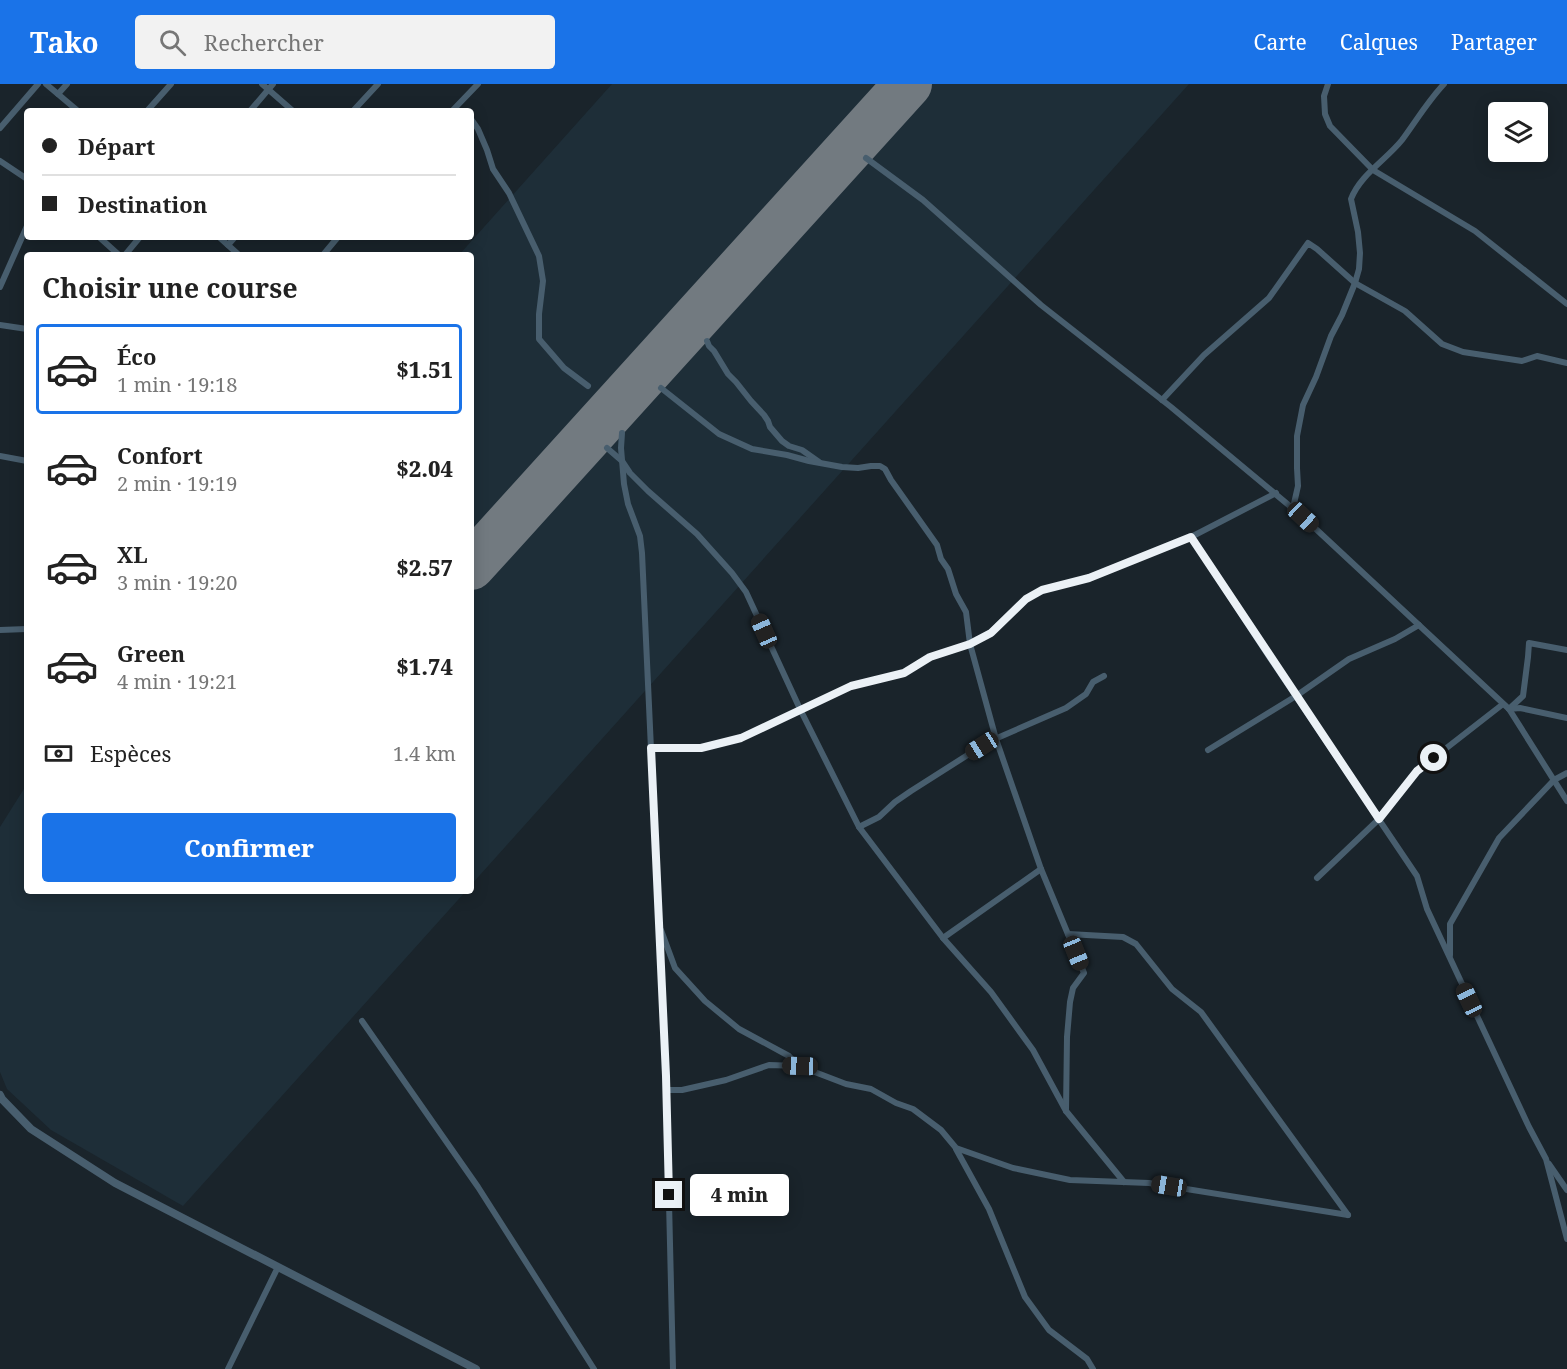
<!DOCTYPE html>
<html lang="fr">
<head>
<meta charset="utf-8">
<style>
  body { margin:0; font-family:"Noto Serif",serif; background:#f2f2f2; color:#222; height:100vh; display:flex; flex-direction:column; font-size:22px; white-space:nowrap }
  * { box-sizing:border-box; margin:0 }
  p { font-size:20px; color:#767676 }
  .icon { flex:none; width:33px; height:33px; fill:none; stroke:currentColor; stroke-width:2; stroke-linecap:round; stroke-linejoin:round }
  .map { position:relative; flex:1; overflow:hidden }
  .side { position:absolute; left:24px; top:168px; width:450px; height:642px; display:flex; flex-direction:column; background:#fff; border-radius:6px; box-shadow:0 3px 15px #0003 }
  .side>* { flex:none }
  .banner { position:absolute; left:24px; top:24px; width:450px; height:132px; border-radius:6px; box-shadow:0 3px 15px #0003; display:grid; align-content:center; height:132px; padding:0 18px; background:#fff }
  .tools { position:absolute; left:1488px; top:18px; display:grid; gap:12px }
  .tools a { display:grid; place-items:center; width:60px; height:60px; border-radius:6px; background:#fff; box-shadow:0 3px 15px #0003; font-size:30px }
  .end { position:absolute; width:27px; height:27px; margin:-14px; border:8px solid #ebf1f6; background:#111; box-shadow:0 0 0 3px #111 }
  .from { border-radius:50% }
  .bubble { position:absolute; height:42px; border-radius:6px; background:#fff; box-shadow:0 3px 15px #0003; font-size:20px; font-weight:800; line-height:42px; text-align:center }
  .car { position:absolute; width:18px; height:36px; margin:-18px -9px; border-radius:8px; box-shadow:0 0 4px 2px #0007; background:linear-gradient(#222 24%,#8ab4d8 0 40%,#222 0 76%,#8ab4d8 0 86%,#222 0) }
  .banner b { display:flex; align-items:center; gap:21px; height:57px; font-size:22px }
  .banner b+b { border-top:2px solid #e0e0e0 }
  .banner i { width:15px; height:15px; background:#222 }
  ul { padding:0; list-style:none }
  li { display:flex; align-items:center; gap:18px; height:90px; margin:0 12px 9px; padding:0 6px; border:3px solid transparent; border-radius:6px }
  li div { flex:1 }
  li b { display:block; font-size:22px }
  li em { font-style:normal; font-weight:800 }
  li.active { border-color:#1a73e8 }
  li>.icon { width:54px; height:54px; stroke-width:1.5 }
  h2 { padding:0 18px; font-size:27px; line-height:72px }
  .pay { display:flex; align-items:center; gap:15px; height:66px; padding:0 18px; font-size:22px }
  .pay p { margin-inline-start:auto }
  .action { display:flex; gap:12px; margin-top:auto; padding:12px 18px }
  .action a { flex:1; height:69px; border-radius:6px; background:#1a73e8; color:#fff; font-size:24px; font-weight:800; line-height:69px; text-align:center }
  header { display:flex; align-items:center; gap:36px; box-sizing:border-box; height:84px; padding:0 30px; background:#1a73e8; color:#fff }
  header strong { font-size:28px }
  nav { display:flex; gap:33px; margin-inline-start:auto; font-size:21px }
  .search { width:420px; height:54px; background:#f2f2f2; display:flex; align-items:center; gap:15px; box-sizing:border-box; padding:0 21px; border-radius:6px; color:#767676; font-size:22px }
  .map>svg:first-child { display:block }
  .built { fill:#1e2e38 }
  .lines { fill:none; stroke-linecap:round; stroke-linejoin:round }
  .runway { stroke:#727a80; stroke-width:48 }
  .minor { stroke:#485e6e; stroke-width:6 }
  .tertiary { stroke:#485e6e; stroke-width:8 }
  .route { stroke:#ebf1f6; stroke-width:8 }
</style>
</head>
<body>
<header>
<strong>Tako</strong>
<div class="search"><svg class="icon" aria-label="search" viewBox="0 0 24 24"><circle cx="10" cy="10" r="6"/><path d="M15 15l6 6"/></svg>Rechercher</div>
<nav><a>Carte</a><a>Calques</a><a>Partager</a></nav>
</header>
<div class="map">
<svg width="1567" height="1285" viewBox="0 0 1567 1285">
  <rect width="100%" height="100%" fill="#1a242b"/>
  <g class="built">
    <path d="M 612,0 L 1189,0 L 471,801 L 471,171 L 459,171 Z"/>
    <path d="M 27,700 L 27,807 L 466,807 L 183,1122 L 51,1046 L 7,1005 L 0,988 L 0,743 Z"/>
  </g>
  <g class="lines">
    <path class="runway" d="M 471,482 L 908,0"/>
    <g class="minor">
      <path d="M 46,0 L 78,27"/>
      <path d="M 262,0 L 293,27"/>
      <path d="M 1328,0 L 1324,12 L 1325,30 L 1330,42 L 1373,86 L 1475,147 L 1567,220"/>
      <path d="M 58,10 L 67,0"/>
      <path d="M 147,27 L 171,0"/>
      <path d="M 250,27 L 273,0"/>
      <path d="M 353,27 L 378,0"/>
      <path d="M 452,27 L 478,0"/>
      <path d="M 471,35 L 478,45 L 487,66 L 493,85 L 509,109 L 539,172 L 543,197 L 539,230 L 539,255 L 564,284 L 588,302"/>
      <path d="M 0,44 L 38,0"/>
      <path d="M 866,74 L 923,116 L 1041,221 L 1171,323 L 1303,433 L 1509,625 L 1567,717"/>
      <path d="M 0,77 L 27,95"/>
      <path d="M 99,153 L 119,171"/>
      <path d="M 219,153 L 239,171"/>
      <path d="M 228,161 L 235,153"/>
      <path d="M 125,171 L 140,153"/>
      <path d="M 323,171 L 338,153"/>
      <path d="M 0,203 L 27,142"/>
      <path d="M 0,241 L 27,245"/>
      <path d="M 707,257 L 709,262 L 714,267 L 728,290 L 736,298 L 751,317 L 764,331 L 768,337 L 770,343 L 782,357 L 789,362 L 802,366 L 819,378"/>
      <path d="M 661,304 L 719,350 L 752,365 L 787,371 L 809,377 L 842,383 L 858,384 L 871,382 L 880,382 L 885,385 L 891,396 L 937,461 L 941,475 L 948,485 L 956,510 L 966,528 L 970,560 L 996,655 L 1041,785 L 1084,889 L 1073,904 L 1070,918 L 1067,953 L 1066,1027"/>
      <path d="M 1162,316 L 1204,271 L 1269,214 L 1308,159 L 1317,165 L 1355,199 L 1405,227 L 1442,260 L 1463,268 L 1522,277 L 1537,272 L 1567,279"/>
      <path d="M 622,349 L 621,364 L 624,400 L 628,420 L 640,452 L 642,469 L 666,992 L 673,1285"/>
      <path d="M 607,364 L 622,377 L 630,389 L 648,407 L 697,450 L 732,489 L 746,508 L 800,625 L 859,743 L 943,854 L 991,908 L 1033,966 L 1066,1027 L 1124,1098"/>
      <path d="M 0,372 L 27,377"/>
      <path d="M 1293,424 L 1298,402 L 1297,384 L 1297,352 L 1303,321 L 1316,293 L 1331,252 L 1342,231 L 1355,199 L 1359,185 L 1360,169 L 1358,148 L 1351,115 C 1360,91 1386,76 1402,56 C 1416,37 1428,17 1444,0"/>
      <path d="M 1191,453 L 1270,574 L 1417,792 L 1427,825 L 1529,1043 L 1546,1075 L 1567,1155"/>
      <path d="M 0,546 L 27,545"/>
      <path d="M 1509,625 L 1523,612 L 1528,573 L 1529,559 L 1567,566"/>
      <path d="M 1509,625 L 1520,624 L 1567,634"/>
      <path d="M 651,664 L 701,664 L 741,654 L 851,602 L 904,589 L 930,573 L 970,560 L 991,548 L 1026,515 L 1042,506 L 1089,494 L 1191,453 L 1276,409"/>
      <path d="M 1208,666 L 1296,612 L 1349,575 L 1395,555 L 1419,541"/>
      <path d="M 859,743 L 879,733 L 895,718 L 911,707 L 988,658 L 1066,624 L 1086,610 L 1093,598 L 1104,592"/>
      <path d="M 1317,794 L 1379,735 L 1417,687 L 1503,620"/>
      <path d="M 661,846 L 675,884 L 705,917 L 739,945 L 789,972 L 799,982 L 846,1000 L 871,1005 L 896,1019 L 913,1025 L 941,1046 L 956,1064 L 1013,1084 L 1070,1096 L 1149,1099 L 1348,1131"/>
      <path d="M 1068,850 L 1123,853 L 1136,860 L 1172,905 L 1201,928 L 1348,1131"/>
      <path d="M 943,854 L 1041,785"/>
      <path d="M 1450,871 L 1450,840 L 1499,754 L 1554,696 L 1567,689"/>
      <path d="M 362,937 L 478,1103 L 594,1285"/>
      <path d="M 666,1006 L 682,1006 L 726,996 L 769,981 L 799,982"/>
      <path d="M 956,1065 L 989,1125 L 1025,1213 L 1049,1246 L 1087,1275 L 1093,1285"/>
      <path d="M 1549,1080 L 1567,1106"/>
      <path d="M 228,1285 L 278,1183"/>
    </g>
    <path class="tertiary" d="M 0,1011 L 2,1015 L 31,1045 L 115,1099 L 476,1285"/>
  </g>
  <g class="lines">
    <path class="route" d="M 669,1111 L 666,992 L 651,664 L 701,664 L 741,654 L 851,602 L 904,589 L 930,573 L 970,560 L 991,549 L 1026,515 L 1042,506 L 1089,494 L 1191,453 L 1379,735 L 1417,687 L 1434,674"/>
  </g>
</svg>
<div class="tools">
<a><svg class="icon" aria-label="layers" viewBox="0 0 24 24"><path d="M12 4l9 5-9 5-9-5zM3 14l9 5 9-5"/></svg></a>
</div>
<i class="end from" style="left:1434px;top:674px"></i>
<i class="end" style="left:669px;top:1111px"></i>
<div class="bubble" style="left:690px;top:1090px;width:99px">4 min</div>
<i class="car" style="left:1303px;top:433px;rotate:133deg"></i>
<i class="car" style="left:764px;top:547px;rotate:336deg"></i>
<i class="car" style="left:982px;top:662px;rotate:238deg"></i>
<i class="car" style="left:1076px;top:869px;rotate:158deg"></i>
<i class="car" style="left:1469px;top:916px;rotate:335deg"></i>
<i class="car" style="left:800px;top:982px;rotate:272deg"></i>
<i class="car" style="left:1169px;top:1102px;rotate:279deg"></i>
<div class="banner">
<b><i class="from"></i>Départ</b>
<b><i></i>Destination</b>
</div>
<section class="side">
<h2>Choisir une course</h2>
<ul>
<li class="active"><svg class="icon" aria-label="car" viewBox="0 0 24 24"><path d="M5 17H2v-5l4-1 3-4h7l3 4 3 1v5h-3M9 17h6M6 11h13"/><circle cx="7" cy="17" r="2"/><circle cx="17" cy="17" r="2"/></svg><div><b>Éco</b><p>1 min · 19:18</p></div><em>$1.51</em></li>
<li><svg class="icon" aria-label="car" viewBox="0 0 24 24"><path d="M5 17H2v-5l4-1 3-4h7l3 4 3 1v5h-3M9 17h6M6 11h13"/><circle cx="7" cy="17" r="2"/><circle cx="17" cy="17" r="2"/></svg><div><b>Confort</b><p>2 min · 19:19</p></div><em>$2.04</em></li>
<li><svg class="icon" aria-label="car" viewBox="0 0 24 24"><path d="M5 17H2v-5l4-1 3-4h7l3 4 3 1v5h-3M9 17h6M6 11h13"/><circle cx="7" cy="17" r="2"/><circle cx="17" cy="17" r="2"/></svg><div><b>XL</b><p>3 min · 19:20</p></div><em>$2.57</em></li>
<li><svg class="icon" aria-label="car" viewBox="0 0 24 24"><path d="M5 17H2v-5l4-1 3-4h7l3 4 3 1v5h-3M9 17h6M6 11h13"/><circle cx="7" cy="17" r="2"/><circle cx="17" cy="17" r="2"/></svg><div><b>Green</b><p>4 min · 19:21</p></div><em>$1.74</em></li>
</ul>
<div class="pay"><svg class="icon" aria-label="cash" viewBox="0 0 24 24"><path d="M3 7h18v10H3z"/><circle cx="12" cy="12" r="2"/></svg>Espèces<p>1.4 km</p></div>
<div class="action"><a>Confirmer</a></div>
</section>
</div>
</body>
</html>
